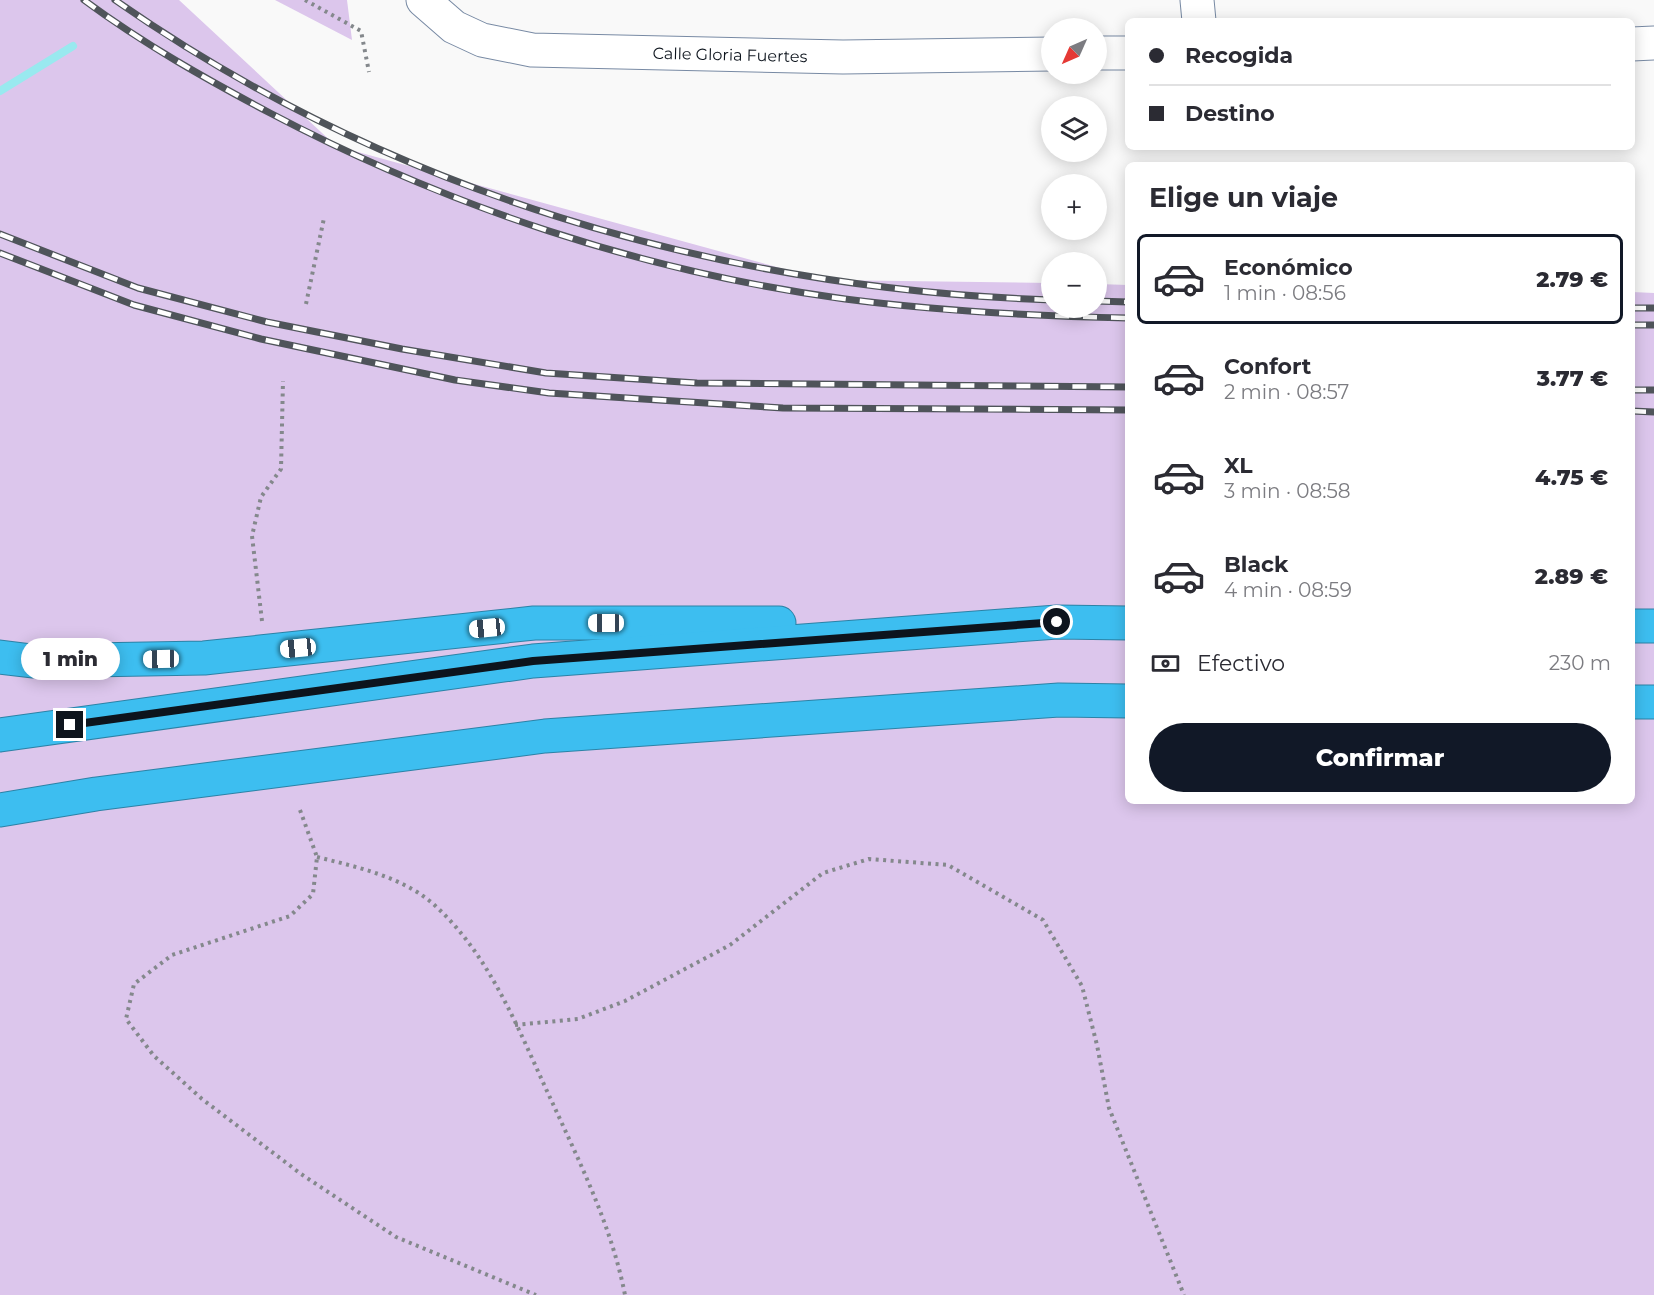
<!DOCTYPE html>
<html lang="es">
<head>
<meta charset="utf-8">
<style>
  body { margin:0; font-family:Montserrat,sans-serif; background:#f2f2f3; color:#2b2b33; height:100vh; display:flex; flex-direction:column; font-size:22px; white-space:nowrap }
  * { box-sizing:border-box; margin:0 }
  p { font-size:20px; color:#7c7c81 }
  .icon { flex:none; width:33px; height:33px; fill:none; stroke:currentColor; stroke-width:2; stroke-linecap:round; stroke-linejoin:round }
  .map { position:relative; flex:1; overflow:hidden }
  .details { position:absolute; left:1125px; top:162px; width:510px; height:642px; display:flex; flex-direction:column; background:#fff; border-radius:9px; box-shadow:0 3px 15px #0003 }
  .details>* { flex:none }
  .top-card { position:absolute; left:1125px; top:18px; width:510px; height:132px; border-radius:9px; box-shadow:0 3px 15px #0003; display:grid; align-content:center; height:132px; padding:0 24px; background:#fff }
  .needle { width:39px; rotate:225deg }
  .buttons { position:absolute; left:1041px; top:18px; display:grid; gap:12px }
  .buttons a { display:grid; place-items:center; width:66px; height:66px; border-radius:50%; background:#fff; box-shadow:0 3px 15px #0003; font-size:30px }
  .end { position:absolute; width:27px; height:27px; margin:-14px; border:8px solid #0d141d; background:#fff; box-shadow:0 0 0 3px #fff }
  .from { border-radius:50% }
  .bubble { position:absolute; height:42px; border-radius:21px; background:#fff; box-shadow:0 3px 15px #0003; font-size:20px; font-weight:800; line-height:42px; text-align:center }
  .car { position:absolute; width:18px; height:36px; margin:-18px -9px; border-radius:8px; box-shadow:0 0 4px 2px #0007; background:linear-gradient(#fff 24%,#345 0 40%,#fff 0 76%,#345 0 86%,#fff 0) }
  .top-card b { display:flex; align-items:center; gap:21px; height:57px; font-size:22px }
  .top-card b+b { border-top:2px solid #e1e1e2 }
  .top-card i { width:15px; height:15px; background:#2b2b33 }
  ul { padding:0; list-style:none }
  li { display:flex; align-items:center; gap:18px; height:90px; margin:0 12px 9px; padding:0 12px; border:3px solid transparent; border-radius:9px }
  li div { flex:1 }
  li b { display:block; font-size:22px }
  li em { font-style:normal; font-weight:800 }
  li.current { border-color:#111827 }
  li>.icon { width:54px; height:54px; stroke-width:1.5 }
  h2 { padding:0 24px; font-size:27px; line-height:72px }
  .pay { display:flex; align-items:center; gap:15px; height:66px; padding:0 24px; font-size:22px }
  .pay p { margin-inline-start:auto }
  .action { display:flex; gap:12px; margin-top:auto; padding:12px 24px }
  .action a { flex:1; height:69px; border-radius:36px; background:#111827; color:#fff; font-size:24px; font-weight:800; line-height:69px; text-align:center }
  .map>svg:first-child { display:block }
  .green { fill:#dcc6ec }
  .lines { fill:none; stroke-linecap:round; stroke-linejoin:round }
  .stream { stroke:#99e9ef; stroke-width:8 }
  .minor-casing { stroke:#788aa4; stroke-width:35 }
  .motorway-casing { stroke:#2c82a6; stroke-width:35 }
  .path { stroke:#84888c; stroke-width:4; stroke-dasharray:3 4.5; stroke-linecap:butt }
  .minor { stroke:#fff; stroke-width:33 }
  .motorway { stroke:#3dbef0; stroke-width:33 }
  .rail-casing { stroke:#4f545a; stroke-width:7 }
  .rail { stroke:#fff; stroke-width:4.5; stroke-dasharray:14; stroke-linecap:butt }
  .route { stroke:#0d141d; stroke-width:8 }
  .labels { text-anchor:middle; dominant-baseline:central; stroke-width:4.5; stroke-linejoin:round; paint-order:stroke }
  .street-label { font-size:16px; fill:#0d141d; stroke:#fff }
</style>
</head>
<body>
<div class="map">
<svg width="1654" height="1295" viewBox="0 0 1654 1295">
  <rect width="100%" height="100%" fill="#f9f9f9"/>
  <g class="green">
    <path d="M 0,0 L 179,0 L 336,146 L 824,280 L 1051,283 L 1052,308 L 1096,308 L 1097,284 L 1128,285 L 1128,801 L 1632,801 L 1632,292 L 1654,293 L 1654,1295 L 0,1295 Z"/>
    <path d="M 275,0 L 347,0 L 352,40 Z"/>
  </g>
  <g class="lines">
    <path class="stream" d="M 0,91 L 73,46"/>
    <g class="minor-casing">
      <g id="minor">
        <path id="s1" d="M 423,0 L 454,27 L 482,40 L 532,50 L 843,57 L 1052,54"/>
        <path d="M 1197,0 L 1199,21"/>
        <path d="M 1632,44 L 1654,43"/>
        <path d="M 1096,53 L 1128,53"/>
      </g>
    </g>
    <g class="motorway-casing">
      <g id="motorway">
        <path d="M 1632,626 L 1654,626"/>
        <path d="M 0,657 L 32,661 L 204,658 L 534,623 L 779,623"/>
        <path d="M 1632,702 L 1654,702"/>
        <path d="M 0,735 L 533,661 L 1057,622 L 1128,623"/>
        <path d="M 0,810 L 96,794 L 545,736 L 1059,700 L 1128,701"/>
      </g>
    </g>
    <g class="path">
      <path d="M 305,0 L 361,31 L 369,72"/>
      <path d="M 306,304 L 324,218"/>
      <path d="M 262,621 L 252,536 L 261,497 L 281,469 L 283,381"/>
      <path d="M 300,810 L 317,857 L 313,894 L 290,916 L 172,955 L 134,984 L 126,1019 L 154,1056 L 202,1099 L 301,1174 L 396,1237 L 536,1295"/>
      <path d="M 317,857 C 357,867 399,876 431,902 C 491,954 520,1034 553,1104 C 581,1165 612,1228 625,1295"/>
      <path d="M 515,1025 L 578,1019 L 625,1001 L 730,945 L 823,873 L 869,859 L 948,865 L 1043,920 L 1082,986 L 1097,1045 L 1109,1108 L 1184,1295"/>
    </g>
    <use href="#minor" class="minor"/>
    <use href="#motorway" class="motorway"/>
    <g class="rail-casing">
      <g id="rail">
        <path d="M 84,0 C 142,43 206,79 270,113 C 449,207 644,272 845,299 C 939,311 1033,316 1128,318"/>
        <path d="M 115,0 C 389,192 719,289 1052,300"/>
        <path d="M 0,234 L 138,288 L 267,322 L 402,349 L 546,373 L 697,383 L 1128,387"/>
        <path d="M 0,253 L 134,305 L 261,339 L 455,380 L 549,393 L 783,408 L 1128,410"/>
        <path d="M 1096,301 L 1128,302"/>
        <path d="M 1632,308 L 1654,308"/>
        <path d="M 1632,325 L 1654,325"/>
        <path d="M 1632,390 L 1654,390"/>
        <path d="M 1632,411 L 1654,412"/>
      </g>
    </g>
    <use href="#rail" class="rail"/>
  </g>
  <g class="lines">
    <path class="route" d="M 70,725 L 533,661 L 1057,622"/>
  </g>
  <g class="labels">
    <g class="street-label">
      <text stroke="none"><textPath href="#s1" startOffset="321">Calle Gloria Fuertes</textPath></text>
    </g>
  </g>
</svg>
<div class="buttons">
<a><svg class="needle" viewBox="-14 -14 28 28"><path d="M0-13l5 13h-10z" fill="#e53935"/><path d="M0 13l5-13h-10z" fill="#7c7c81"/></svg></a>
<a><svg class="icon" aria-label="layers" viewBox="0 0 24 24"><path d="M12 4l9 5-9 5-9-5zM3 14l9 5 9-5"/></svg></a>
<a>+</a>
<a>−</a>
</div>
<i class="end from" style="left:1057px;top:622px"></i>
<i class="end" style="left:70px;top:725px"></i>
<div class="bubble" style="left:21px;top:638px;width:99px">1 min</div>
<i class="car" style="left:606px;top:623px;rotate:270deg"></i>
<i class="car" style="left:487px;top:628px;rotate:264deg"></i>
<i class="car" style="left:298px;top:648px;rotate:264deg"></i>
<i class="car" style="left:161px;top:659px;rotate:269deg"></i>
<div class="top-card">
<b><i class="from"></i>Recogida</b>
<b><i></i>Destino</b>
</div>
<section class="details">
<h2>Elige un viaje</h2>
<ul>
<li class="current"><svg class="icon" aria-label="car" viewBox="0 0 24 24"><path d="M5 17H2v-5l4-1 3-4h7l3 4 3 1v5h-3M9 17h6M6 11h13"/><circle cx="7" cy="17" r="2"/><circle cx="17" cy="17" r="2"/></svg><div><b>Económico</b><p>1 min · 08:56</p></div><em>2.79 €</em></li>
<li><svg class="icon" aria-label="car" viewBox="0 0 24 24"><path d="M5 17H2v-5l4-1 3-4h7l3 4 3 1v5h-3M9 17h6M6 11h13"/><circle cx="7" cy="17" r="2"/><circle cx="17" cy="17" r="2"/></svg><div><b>Confort</b><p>2 min · 08:57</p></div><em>3.77 €</em></li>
<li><svg class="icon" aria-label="car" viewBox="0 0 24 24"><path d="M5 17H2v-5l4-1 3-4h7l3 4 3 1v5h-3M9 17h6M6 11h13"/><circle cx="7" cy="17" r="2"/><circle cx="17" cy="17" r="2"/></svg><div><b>XL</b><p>3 min · 08:58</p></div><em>4.75 €</em></li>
<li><svg class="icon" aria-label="car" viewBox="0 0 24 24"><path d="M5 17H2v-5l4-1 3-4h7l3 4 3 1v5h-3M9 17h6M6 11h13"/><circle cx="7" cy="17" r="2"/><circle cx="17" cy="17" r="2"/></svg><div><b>Black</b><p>4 min · 08:59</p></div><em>2.89 €</em></li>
</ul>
<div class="pay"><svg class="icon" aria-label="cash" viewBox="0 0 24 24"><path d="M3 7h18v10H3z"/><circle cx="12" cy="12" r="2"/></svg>Efectivo<p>230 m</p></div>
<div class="action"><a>Confirmar</a></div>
</section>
</div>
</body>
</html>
